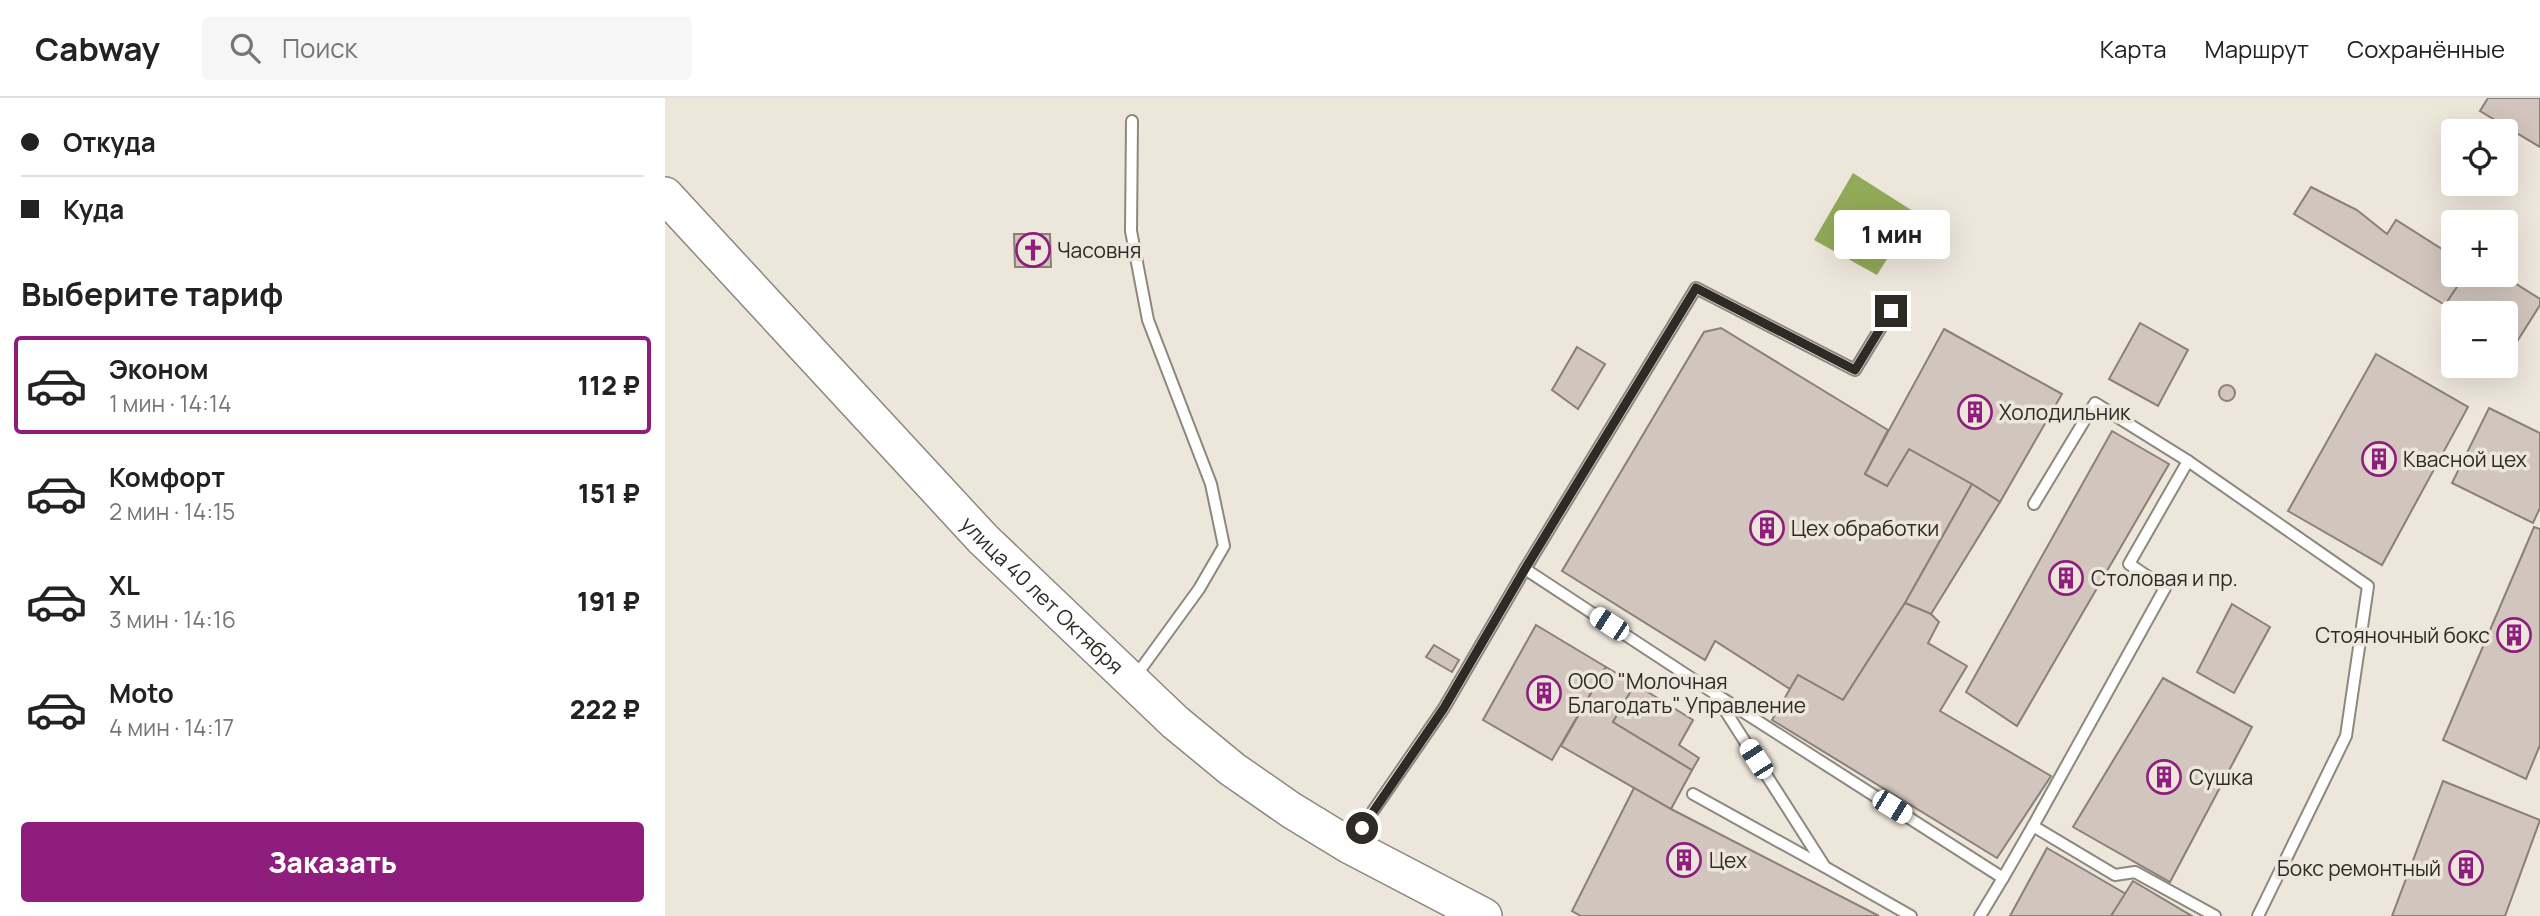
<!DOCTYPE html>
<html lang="ru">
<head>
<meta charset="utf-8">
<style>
  body { margin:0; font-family:Manrope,sans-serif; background:#f6f6f6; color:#222; height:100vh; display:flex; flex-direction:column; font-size:26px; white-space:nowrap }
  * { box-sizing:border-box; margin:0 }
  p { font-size:23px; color:#767676 }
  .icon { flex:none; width:38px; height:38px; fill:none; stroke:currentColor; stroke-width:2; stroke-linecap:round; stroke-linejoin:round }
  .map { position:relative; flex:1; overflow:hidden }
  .side { display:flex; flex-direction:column; background:#fff; width:665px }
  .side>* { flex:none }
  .banner { display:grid; align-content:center; height:154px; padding:0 21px; background:#fff }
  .controls { position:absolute; left:1776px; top:21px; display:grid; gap:14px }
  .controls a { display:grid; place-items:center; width:77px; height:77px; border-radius:7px; background:#fff; box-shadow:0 7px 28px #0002; font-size:35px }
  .end { position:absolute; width:32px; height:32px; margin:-16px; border:9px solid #2e2b27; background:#fff; box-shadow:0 0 0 4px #fff }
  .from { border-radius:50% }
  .bubble { position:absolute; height:49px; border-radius:7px; background:#fff; box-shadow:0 7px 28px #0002; font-size:23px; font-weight:800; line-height:49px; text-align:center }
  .car { position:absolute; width:21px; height:42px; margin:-21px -10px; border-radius:9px; box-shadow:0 0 5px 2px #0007; background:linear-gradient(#fff 24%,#345 0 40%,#fff 0 76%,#345 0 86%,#fff 0) }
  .banner b { display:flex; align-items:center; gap:24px; height:66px; font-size:26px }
  .banner b+b { border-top:2px solid #e0e0e0 }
  .banner i { width:18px; height:18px; background:#222 }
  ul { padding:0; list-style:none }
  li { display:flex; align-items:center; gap:21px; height:98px; margin:0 14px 10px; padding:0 7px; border:4px solid transparent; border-radius:7px }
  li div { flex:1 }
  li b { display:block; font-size:26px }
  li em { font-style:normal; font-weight:800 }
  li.selected { border-color:#8f1d7d }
  li>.icon { width:63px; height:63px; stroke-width:1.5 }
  h2 { padding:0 21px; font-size:32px; line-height:84px }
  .cta { display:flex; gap:14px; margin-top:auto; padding:14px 21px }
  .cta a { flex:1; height:80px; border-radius:7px; background:#8f1d7d; color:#fff; font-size:28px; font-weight:800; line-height:80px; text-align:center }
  header { display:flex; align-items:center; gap:42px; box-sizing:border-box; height:98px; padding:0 35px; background:#fff; border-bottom:2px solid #e0e0e0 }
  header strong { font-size:33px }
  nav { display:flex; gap:38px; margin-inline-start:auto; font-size:24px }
  .search { width:490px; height:63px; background:#f6f6f6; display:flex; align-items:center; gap:18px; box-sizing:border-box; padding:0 24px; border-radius:7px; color:#767676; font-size:26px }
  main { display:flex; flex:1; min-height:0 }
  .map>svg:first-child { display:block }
  .water { fill:#91aa57 }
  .building { fill:#d1c5bd; stroke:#8a8078; stroke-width:2 }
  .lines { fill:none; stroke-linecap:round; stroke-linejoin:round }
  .service-casing { stroke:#8e877d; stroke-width:14 }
  .primary-casing { stroke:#8e877d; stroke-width:38 }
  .service { stroke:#fff; stroke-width:10 }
  .primary { stroke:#fff; stroke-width:35 }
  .route { stroke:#2e2b27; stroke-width:9 }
  .labels { text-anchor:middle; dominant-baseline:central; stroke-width:7; stroke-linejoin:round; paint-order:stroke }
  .poi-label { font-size:21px; fill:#2e2b27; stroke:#ede6db; text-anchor:start }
  .street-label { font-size:21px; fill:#2e2b27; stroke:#ede6db }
</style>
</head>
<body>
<header>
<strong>Cabway</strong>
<div class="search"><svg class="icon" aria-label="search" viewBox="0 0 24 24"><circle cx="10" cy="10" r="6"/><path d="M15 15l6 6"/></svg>Поиск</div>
<nav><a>Карта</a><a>Маршрут</a><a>Сохранённые</a></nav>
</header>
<main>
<section class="side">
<div class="banner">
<b><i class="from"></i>Откуда</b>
<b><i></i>Куда</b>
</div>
<h2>Выберите тариф</h2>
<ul>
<li class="selected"><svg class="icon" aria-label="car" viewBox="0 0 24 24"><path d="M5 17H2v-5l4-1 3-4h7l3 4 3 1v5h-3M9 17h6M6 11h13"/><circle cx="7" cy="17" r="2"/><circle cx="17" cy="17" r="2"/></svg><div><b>Эконом</b><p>1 мин · 14:14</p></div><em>112 ₽</em></li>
<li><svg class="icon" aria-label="car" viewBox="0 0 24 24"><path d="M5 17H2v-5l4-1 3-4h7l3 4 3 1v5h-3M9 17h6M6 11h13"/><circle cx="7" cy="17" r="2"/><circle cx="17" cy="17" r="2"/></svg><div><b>Комфорт</b><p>2 мин · 14:15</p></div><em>151 ₽</em></li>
<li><svg class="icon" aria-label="car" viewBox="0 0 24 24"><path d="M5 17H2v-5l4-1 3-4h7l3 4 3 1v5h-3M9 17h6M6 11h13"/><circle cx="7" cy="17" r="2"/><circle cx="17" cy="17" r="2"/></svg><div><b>XL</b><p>3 мин · 14:16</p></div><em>191 ₽</em></li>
<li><svg class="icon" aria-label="car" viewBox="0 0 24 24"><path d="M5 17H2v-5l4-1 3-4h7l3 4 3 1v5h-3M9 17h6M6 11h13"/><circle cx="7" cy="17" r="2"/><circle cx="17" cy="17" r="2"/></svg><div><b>Moto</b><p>4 мин · 14:17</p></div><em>222 ₽</em></li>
</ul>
<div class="cta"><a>Заказать</a></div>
</section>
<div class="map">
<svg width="1875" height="818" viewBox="0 0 1875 818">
  <rect width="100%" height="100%" fill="#ede6db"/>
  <path class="water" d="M 1188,75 L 1251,115 L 1212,177 L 1149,142 Z"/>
  <g class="building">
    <path d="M 1823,0 L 1875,0 L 1875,49 L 1815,13 Z"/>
    <path d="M 1646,89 L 1692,112 L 1722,136 L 1731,122 L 1788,158 L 1788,177 L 1800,177 L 1780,207 L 1629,116 Z"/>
    <path d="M 349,136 L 385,136 L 386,169 L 350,169 Z"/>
    <path d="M 1800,177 L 1837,177 L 1875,201 L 1875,207 L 1848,250 L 1841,246 L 1841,215 L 1793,215 L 1780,207 Z"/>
    <path d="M 1475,225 L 1523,252 L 1493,308 L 1444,281 Z"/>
    <path d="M 1056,230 L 1223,332 L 1200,376 L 1222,388 L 1244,351 L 1307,386 L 1240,505 L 1178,602 L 1133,577 L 1125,591 L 1050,543 L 1040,562 L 897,473 L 1039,234 Z"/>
    <path d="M 1279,231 L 1397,296 L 1335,404 L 1307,386 L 1244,351 L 1222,388 L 1200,376 Z"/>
    <path d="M 912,249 L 940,266 L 913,311 L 887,292 Z"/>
    <path d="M 1711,256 L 1803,309 L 1717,467 L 1623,413 Z"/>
    <circle cx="1562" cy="295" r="8"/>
    <path d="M 1824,310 L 1875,335 L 1875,410 L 1868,425 L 1787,385 Z"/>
    <path d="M 1447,333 L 1504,366 L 1352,628 L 1301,594 Z"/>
    <path d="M 1307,386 L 1335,404 L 1266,516 L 1240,505 Z"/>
    <path d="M 1869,429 L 1875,431 L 1875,647 L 1861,681 L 1778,642 Z"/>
    <path d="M 1240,505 L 1266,516 L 1274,524 L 1263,545 L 1302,568 L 1275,613 L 1386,678 L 1332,760 L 1107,622 L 1133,577 L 1178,602 Z"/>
    <path d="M 1567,506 L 1605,529 L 1569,595 L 1532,574 Z"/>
    <path d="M 871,527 L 941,569 L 887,662 L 818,622 Z"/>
    <path d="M 769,547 L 794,562 L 787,574 L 761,559 Z"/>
    <path d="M 941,569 L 970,586 L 948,624 L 1027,672 L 1006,711 L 896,648 Z"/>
    <path d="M 1498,580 L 1587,629 L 1505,784 L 1408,729 Z"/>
    <path d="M 970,586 L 1028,622 L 1014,647 L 1034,660 L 1027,672 L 948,624 Z"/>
    <path d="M 1778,683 L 1875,722 L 1840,818 L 1727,818 Z"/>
    <path d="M 969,690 L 1006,711 L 1214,818 L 916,818 L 907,813 Z"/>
    <path d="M 1382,750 L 1461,796 L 1446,818 L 1345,818 Z"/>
    <path d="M 1468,783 L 1527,818 L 1446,818 Z"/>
  </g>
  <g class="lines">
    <g class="service-casing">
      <g id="service">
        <path d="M 467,23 L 466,133 L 483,222 L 546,386 L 559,448 L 534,491 L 470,579"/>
        <path d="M 1523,363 L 1703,488 L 1681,638 L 1593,818"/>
        <path d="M 860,471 L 1031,190 L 1190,272 L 1226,213"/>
        <path d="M 1052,597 L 1338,780 L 1368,728 L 1450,777 L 1470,774 L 1550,818"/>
        <path d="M 1028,696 L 1158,768"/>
        <path d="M 1368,728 L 1500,490 L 1464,466 L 1523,363 L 1430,305 L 1369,406"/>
        <path d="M 686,745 L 779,610 L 860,471 L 1049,595 L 1160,769 L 1246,818"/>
        <path d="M 1315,818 L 1338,780"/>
      </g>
    </g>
    <g class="primary-casing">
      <g id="primary">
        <path id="s1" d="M 0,97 L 318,441 L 510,624 L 567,671 L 626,712 L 685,748 L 819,818"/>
      </g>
    </g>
    <use href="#service" class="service"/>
    <use href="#primary" class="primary"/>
  </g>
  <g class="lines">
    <path class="route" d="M 697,730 L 779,610 L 860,471 L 1031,190 L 1190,272 L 1226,213"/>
  </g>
  <defs>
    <g id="church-ring" transform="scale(1.75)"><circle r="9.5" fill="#ede6db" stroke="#8f1d7d" stroke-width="1.5"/><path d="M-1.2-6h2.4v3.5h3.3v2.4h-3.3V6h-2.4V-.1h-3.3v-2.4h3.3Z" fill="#8f1d7d"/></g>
    <g id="building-ring" transform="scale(1.75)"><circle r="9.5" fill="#ede6db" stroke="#8f1d7d" stroke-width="1.5"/><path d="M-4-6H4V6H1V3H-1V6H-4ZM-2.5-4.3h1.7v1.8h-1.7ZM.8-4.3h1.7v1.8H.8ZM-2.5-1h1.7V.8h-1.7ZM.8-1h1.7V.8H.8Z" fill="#8f1d7d"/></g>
  </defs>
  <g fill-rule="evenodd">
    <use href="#church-ring" x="368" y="152"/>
    <use href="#building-ring" x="1310" y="314"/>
    <use href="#building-ring" x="1714" y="361"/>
    <use href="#building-ring" x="1102" y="430"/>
    <use href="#building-ring" x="1401" y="480"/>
    <use href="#building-ring" x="1849" y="537"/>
    <use href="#building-ring" x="879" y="595"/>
    <use href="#building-ring" x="1499" y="679"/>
    <use href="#building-ring" x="1019" y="762"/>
    <use href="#building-ring" x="1801" y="770"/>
  </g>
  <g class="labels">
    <g class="poi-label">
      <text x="392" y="152">Часовня</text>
      <text x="1334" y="314">Холодильник</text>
      <text x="1738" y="361">Квасной цех</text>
      <text x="1126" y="430">Цех обработки</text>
      <text x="1426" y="480">Столовая и пр.</text>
      <text x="1825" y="537" text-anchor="end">Стояночный бокс</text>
      <text x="903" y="583">ООО "Молочная<tspan x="903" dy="24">Благодать" Управление</tspan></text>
      <text x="1524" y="679">Сушка</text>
      <text x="1044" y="762">Цех</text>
      <text x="1776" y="770" text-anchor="end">Бокс ремонтный</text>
    </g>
    <g class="street-label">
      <text stroke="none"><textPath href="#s1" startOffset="550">улица 40 лет Октября</textPath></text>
    </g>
  </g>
</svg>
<div class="controls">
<a><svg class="icon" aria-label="locate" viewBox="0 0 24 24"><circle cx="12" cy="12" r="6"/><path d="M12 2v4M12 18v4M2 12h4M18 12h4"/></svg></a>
<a>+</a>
<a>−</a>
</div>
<i class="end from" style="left:697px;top:730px"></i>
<i class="end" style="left:1226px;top:213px"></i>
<div class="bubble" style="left:1169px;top:112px;width:116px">1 мин</div>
<i class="car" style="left:944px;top:526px;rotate:303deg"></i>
<i class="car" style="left:1091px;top:661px;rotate:327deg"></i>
<i class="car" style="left:1227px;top:709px;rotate:122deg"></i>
</div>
</main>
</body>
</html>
